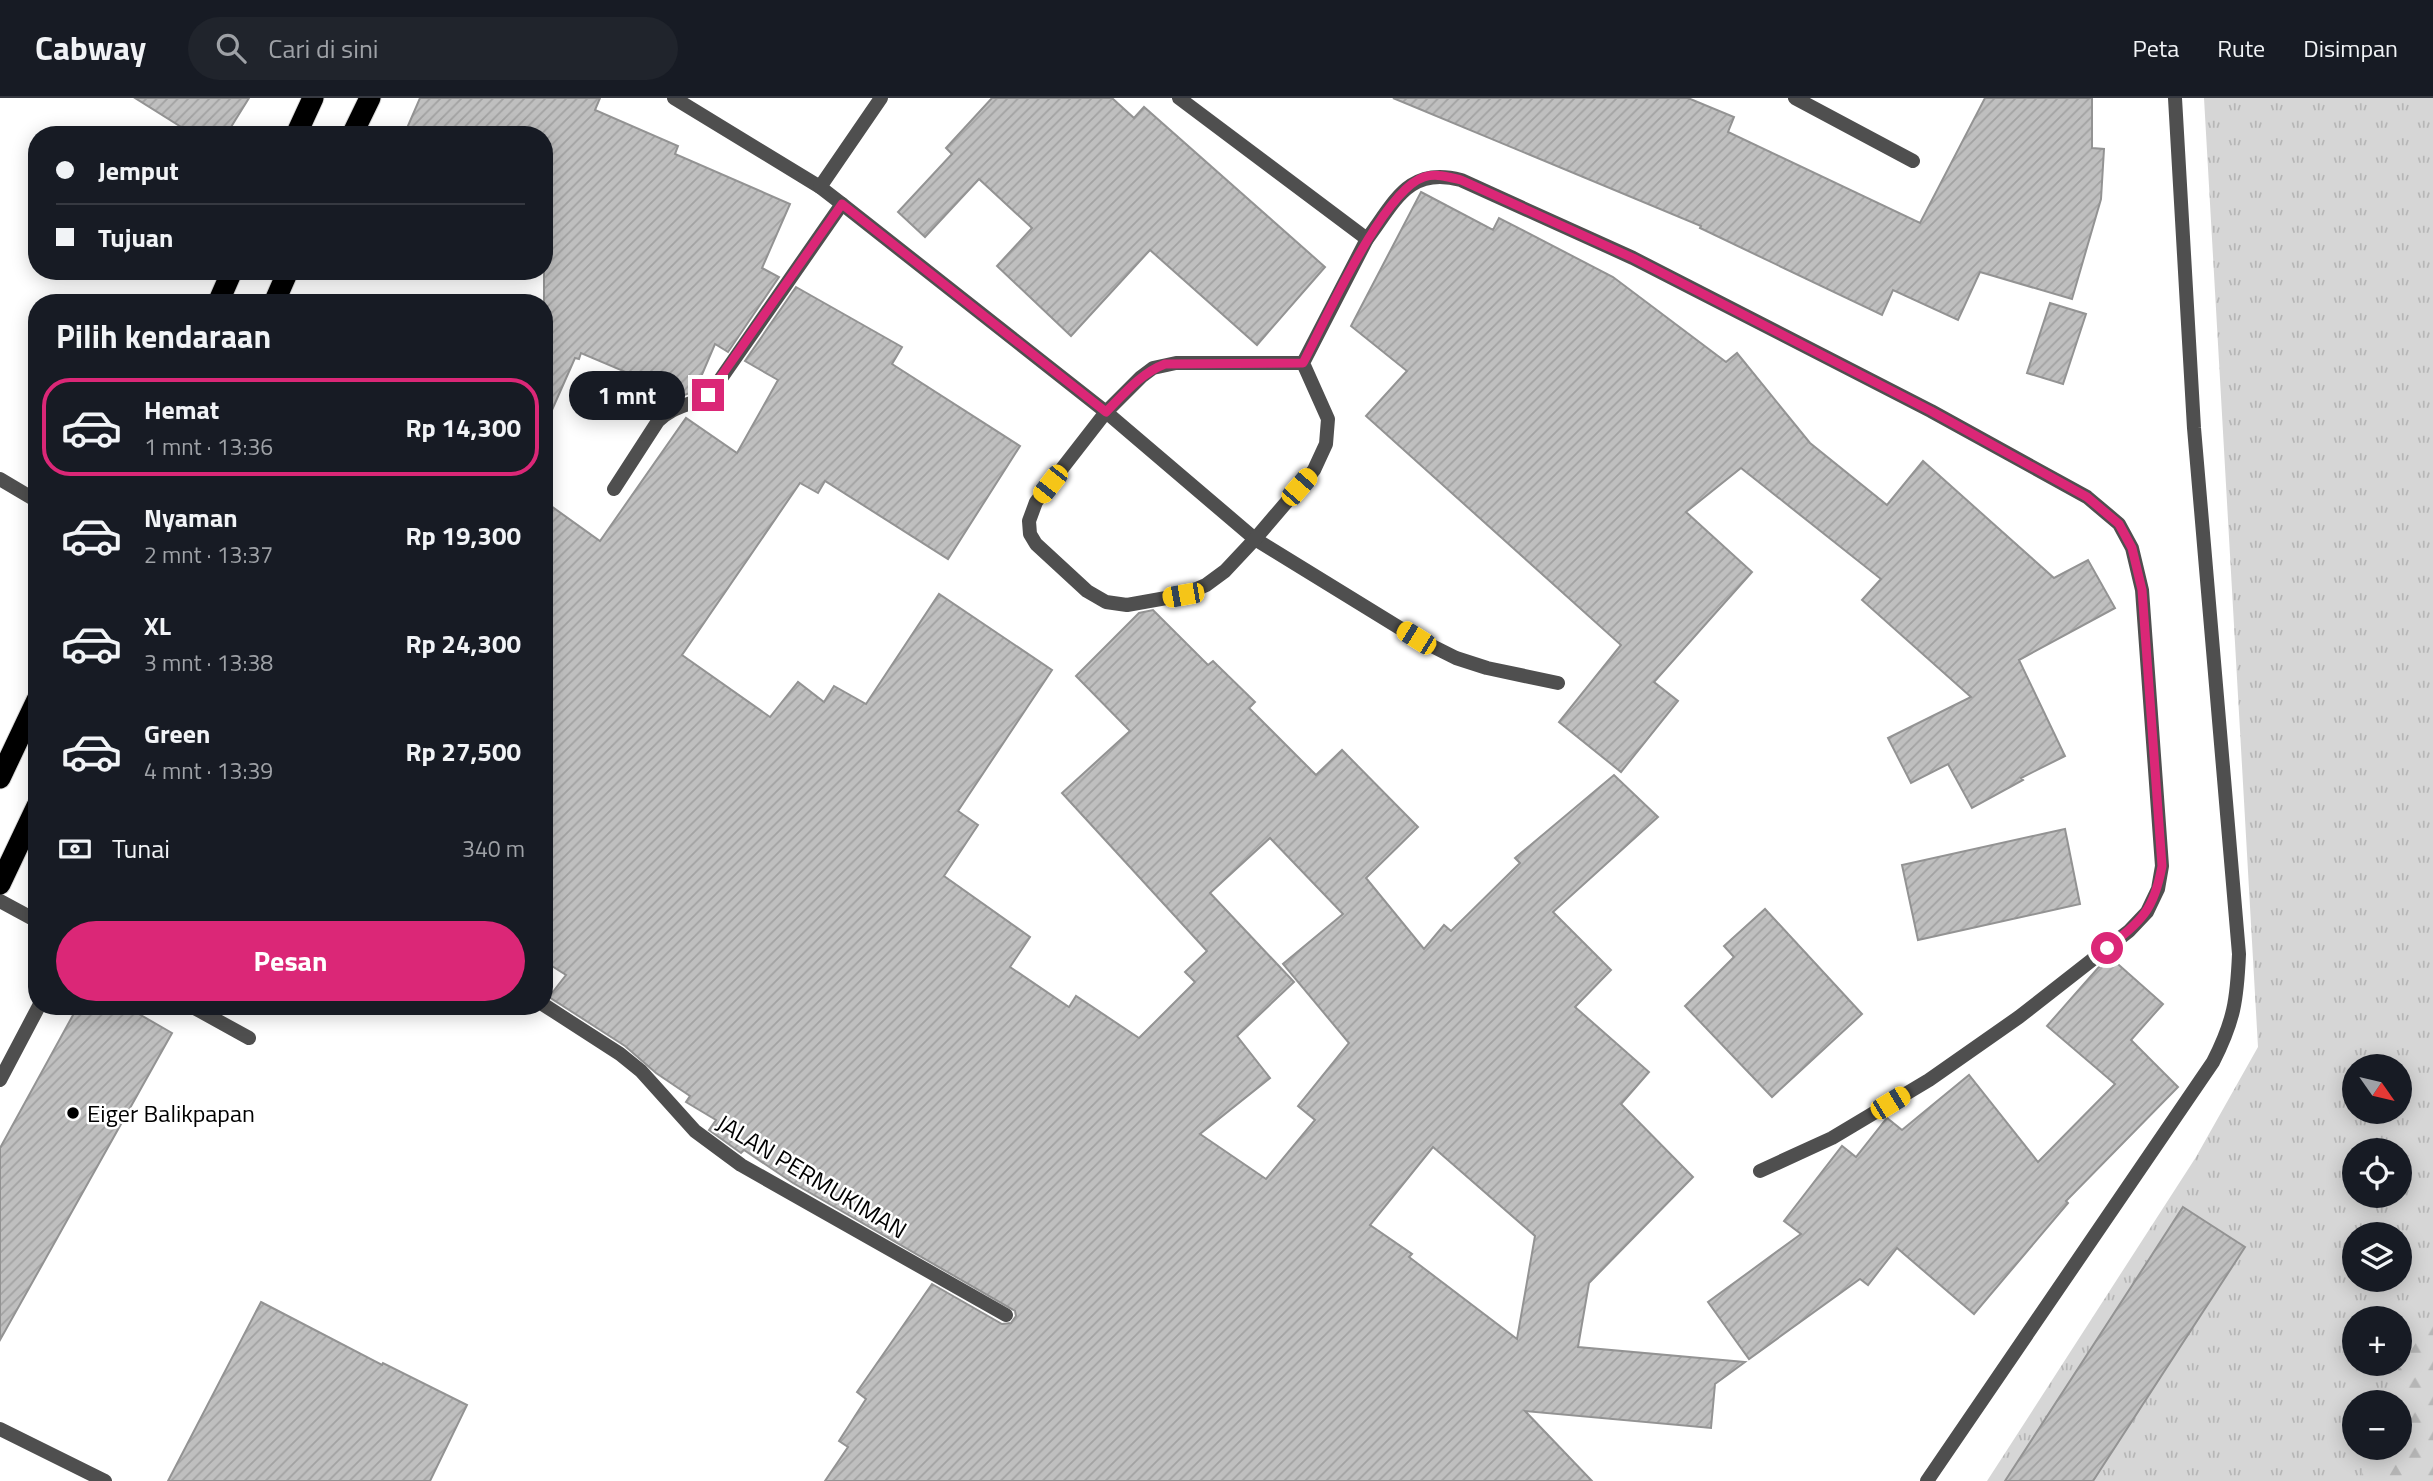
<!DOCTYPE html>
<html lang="id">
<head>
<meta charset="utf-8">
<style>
  body { margin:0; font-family:"Titillium Web",sans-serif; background:#20242c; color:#f1f3f6; height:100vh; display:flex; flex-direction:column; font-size:26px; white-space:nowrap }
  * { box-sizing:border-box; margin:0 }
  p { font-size:23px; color:#9ea1a6 }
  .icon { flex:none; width:38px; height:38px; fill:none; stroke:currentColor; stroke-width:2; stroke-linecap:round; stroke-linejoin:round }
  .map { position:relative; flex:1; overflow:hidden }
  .panel { position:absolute; left:28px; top:196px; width:525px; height:721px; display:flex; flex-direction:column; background:#171b24; border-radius:28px; box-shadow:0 4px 18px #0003 }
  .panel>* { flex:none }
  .guide { position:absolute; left:28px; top:28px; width:525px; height:154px; border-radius:28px; box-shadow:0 4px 18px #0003; display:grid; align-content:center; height:154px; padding:0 28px; background:#171b24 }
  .needle { width:46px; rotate:124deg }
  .fabs { position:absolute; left:2342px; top:956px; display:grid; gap:14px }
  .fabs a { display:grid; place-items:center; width:70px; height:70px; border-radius:50%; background:#171b24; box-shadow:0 4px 18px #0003; font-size:35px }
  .end { position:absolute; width:32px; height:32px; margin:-16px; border:9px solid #db2777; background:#fff; box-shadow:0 0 0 4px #fff }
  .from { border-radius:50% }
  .bubble { position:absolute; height:49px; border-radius:24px; background:#171b24; box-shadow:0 4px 18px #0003; font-size:23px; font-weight:700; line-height:49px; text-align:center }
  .car { position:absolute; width:21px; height:42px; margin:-21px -10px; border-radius:9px; box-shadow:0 0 5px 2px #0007; background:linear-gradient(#f5c518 24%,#345 0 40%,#f5c518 0 76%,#345 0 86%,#f5c518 0) }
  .guide b { display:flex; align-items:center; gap:24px; height:66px; font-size:26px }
  .guide b+b { border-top:2px solid #363941 }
  .guide i { width:18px; height:18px; background:#f1f3f6 }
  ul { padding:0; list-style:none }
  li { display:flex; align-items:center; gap:21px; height:98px; margin:0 14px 10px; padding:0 14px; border:4px solid transparent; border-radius:28px }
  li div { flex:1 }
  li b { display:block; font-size:26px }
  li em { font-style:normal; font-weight:700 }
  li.selected { border-color:#db2777 }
  li>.icon { width:63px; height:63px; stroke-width:1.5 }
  h2 { padding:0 28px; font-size:32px; line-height:84px }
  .pay { display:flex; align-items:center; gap:18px; height:77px; padding:0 28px; font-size:26px }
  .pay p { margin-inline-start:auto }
  .primary-button { display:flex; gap:14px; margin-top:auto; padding:14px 28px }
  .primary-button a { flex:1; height:80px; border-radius:42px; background:#db2777; color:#fff; font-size:28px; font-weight:700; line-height:80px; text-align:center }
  header { display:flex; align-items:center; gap:42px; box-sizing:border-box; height:98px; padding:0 35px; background:#171b24; border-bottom:2px solid #363941 }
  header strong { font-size:33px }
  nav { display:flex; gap:38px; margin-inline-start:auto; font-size:24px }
  .search { width:490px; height:63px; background:#20242c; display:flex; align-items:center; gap:18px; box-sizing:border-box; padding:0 24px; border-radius:38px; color:#9ea1a6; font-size:26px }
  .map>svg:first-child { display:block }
  .grass { fill:url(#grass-tufts); fill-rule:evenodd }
  .forest { fill:url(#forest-firs) }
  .building { fill:url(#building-hatch); stroke:#939393; stroke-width:2; fill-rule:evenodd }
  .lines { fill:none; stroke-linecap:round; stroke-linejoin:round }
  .highway-casing { stroke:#dbdbdb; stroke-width:23 }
  .lane { stroke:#4f4f4f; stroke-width:14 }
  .street { stroke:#4f4f4f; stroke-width:14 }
  .highway { stroke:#000; stroke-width:21 }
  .route { stroke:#db2777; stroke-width:9 }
  .poi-dot { fill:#000; stroke:#fff; stroke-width:2.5 }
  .labels { text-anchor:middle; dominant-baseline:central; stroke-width:5; stroke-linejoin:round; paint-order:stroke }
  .poi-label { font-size:24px; fill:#000; stroke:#fff; text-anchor:start }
  .street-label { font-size:24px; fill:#000; stroke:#fff }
</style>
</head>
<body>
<header>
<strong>Cabway</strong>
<div class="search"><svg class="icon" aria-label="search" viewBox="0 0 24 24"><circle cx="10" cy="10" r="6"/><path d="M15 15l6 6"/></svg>Cari di sini</div>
<nav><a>Peta</a><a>Rute</a><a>Disimpan</a></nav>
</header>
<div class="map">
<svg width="2433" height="1383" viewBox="0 0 2433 1383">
  <defs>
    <pattern id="grass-tufts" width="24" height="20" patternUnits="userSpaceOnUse" patternTransform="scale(1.75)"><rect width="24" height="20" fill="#d6d6d6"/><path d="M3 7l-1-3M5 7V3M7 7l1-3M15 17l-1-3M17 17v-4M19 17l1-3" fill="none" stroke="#b6b6b6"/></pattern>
    <pattern id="forest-firs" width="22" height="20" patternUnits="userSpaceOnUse" patternTransform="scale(1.75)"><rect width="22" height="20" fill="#d6d6d6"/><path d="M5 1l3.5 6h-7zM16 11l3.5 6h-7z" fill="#b6b6b6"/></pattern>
    <pattern id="building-hatch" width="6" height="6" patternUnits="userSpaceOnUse" patternTransform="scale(1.75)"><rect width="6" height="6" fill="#bfbfbf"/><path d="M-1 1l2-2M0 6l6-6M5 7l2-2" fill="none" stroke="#a2a2a2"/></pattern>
  </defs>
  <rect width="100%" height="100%" fill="#fff"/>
  <path class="grass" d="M 2204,0 L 2433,0 L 2433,1383 L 1987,1383 L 2196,1059 L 2258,949 ZM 2354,968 L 2399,968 L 2399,1013 L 2354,1013 ZM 2354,1052 L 2399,1052 L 2399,1097 L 2354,1097 ZM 2354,1136 L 2399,1136 L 2399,1181 L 2354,1181 ZM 2354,1220 L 2399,1220 L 2399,1265 L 2354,1265 ZM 2354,1304 L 2399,1304 L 2399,1349 L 2354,1349 Z"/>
  <path class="forest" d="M 2433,1218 L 2433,1383 L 2362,1383 L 2362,1349 L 2399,1349 L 2399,1304 L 2378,1304 Z"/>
  <g class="building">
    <path d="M 135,0 L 249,0 L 226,37 L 194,37 Z"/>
    <path d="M 420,0 L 600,0 L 595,12 L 678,48 L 675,56 L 790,106 L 762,170 L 779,179 L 728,254 L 715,246 L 695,293 L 682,298 L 581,255 L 579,261 L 575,260 L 544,330 L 544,37 L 404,37 Z"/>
    <path d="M 992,0 L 1112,0 L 1134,20 L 1144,9 L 1325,169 L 1257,247 L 1150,152 L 1071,238 L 997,168 L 1032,130 L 979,81 L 925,139 L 898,114 L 952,56 L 946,50 Z"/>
    <path d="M 1393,0 L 1688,0 L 1734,19 L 1728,34 L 1920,125 L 1985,0 L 2092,0 L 2092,50 L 2104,51 L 2101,101 L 2072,201 L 1980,174 L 1958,222 L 1893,192 L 1882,217 L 1700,130 L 1701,128 Z"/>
    <path d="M 1421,94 L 1493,132 L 1499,120 L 1613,179 L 1726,264 L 1737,255 L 1810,345 L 1887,407 L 1923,363 L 2054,480 L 2088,462 L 2115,510 L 2019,562 L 2065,658 L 2021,680 L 2023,682 L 1972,710 L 1948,666 L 1911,685 L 1888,640 L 1971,599 L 1862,502 L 1881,481 L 1741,370 L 1686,414 L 1752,474 L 1654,584 L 1678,603 L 1621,674 L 1559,624 L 1621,547 L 1366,318 L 1407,273 L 1351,228 Z"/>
    <path d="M 796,189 L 902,249 L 892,266 L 1020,348 L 948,461 L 825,383 L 818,395 L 800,385 L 682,557 L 770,619 L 798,584 L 824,604 L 834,588 L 866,606 L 939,496 L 1052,572 L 958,713 L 978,727 L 944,778 L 1030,839 L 1010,869 L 1069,909 L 1076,898 L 1139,940 L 1195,884 L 1185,874 L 1207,853 L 1062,695 L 1130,633 L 1076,578 L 1139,515 L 1153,512 L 1208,567 L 1213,563 L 1255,604 L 1249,610 L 1316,677 L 1342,652 L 1418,729 L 1366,780 L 1424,851 L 1444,827 L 1451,833 L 1520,765 L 1515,760 L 1614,677 L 1658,719 L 1553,814 L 1611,872 L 1575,909 L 1649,974 L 1621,1006 L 1693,1079 L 1589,1185 L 1578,1249 L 1745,1264 L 1715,1286 L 1711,1330 L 1525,1313 L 1592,1383 L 825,1383 L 848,1349 L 839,1343 L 866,1301 L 857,1294 L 932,1186 L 1002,1226 L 1011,1225 L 1016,1218 L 1015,1213 L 793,1085 L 744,1052 L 741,1055 L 709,1032 L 716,1022 L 686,1004 L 690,998 L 656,975 L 625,948 L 549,899 L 566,877 L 544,863 L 544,403 L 600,443 L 686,320 L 737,355 L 778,282 L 745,263 ZM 1270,740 L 1343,816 L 1283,866 L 1349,945 L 1298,1008 L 1315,1022 L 1266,1081 L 1200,1036 L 1270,980 L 1237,938 L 1294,884 L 1210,795 ZM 1433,1049 L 1535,1138 L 1517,1241 L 1409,1159 L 1412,1156 L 1370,1127 Z"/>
    <path d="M 2050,205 L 2086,216 L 2063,286 L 2027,275 Z"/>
    <path d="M 2065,731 L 2080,806 L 1918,842 L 1902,767 Z"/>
    <path d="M 1765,811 L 1862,916 L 1772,999 L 1685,908 L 1734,859 L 1724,848 Z"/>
    <path d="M 2111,860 L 2163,906 L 2131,942 L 2178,989 L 2066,1103 L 2068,1105 L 1974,1216 L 1897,1150 L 1868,1187 L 1860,1181 L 1749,1261 L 1708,1204 L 1801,1136 L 1784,1123 L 1842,1048 L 1856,1059 L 1887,1020 L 1902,1032 L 1969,977 L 2038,1064 L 2115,986 L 2047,928 L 2098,870 Z"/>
    <path d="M 78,908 L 125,908 L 172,935 L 0,1242 L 0,1050 Z"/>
    <path d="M 2183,1109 L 2245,1149 L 2093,1383 L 2005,1383 Z"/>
    <path d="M 261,1204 L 382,1267 L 383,1265 L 467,1307 L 430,1383 L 168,1383 Z"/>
  </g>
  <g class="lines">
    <g class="highway-casing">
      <g id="highway">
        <path d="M 296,37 L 313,0"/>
        <path d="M 352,37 L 370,0"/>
        <path d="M 218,205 L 232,173"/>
        <path d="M 274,205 L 288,173"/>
        <path d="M 0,680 L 37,602"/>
        <path d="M 0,786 L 37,708"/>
      </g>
    </g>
    <g class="lane">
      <path d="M 1795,0 L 1913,63"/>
      <path d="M 1255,441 L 1416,540 L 1456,560 L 1487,570 L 1558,585"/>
      <path d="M 0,803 L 37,823"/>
      <path d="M 191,908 L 249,940"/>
      <path d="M 0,982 L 39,908"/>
      <path d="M 0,1331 L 105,1383"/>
      <path d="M 1927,1383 L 2213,964 C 2234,923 2237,902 2239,856 L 2194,330 L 2175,0"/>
    </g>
    <g class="street">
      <path d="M 674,0 L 820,89 L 842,106 L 1106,314 L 1255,441"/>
      <path d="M 1179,0 L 1367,141 C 1395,104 1408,68 1461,82 L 1633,160 L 1931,313 L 2087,399 L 2119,426 L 2132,450 L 2142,492 L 2162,768 L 2158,791 L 2147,814 L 2129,833 L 2019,919 L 1929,982 L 1832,1040 L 1760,1073"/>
      <path d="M 820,89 L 881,0"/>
      <path d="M 1303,265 L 1176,265 L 1153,270 L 1141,279 L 1106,314 L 1036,404 L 1029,423 L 1030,436 L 1036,446 L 1087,493 L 1106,504 L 1127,507 L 1183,497 L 1206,487 L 1225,473 L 1255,441 L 1314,372 L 1326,346 L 1328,321 L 1303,265 L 1367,141"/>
      <path d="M 0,381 L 37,403"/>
      <path d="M 614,391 L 658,323 C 678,303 697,310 715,289 L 842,106"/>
      <path d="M 544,907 L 620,956 L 641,973 L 695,1033 L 741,1067 L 1006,1217"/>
    </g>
    <use href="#highway" class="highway"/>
  </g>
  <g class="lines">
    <path class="route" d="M 708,297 L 842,106 L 1106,314 C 1124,296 1141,275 1165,266 L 1303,265 C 1324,225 1383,92 1424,79 C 1436,75 1449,79 1461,82 L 1633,160 L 1931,313 L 2087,399 L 2119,426 L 2132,450 L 2142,492 L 2162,768 C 2154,813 2141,823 2107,850"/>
  </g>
  <circle class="poi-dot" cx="73" cy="1015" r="7"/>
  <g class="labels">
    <g class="poi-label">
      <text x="87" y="1015">Eiger Balikpapan</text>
    </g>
    <g class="street-label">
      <text transform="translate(812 1078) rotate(31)">JALAN PERMUKIMAN</text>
    </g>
  </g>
</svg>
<div class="fabs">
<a><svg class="needle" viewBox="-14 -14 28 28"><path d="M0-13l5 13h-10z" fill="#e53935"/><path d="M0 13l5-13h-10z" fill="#9ea1a6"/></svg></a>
<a><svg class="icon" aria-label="locate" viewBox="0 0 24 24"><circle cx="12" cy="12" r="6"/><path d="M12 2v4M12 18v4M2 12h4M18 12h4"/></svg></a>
<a><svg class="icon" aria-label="layers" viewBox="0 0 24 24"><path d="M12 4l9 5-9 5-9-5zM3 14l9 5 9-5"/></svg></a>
<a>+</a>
<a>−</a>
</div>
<i class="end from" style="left:2107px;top:850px"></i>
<i class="end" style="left:708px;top:297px"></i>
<div class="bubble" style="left:569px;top:273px;width:116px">1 mnt</div>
<i class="car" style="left:1050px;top:386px;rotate:218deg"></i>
<i class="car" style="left:1299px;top:389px;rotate:41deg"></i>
<i class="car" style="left:1183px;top:497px;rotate:260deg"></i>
<i class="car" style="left:1416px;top:540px;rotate:302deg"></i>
<i class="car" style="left:1890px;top:1005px;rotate:59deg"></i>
<div class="guide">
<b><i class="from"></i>Jemput</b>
<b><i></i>Tujuan</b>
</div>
<section class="panel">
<h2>Pilih kendaraan</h2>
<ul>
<li class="selected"><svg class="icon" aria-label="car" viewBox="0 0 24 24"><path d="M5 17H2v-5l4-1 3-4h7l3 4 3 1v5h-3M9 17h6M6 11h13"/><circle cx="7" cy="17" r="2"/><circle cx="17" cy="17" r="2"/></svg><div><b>Hemat</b><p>1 mnt · 13:36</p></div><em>Rp 14,300</em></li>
<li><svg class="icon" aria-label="car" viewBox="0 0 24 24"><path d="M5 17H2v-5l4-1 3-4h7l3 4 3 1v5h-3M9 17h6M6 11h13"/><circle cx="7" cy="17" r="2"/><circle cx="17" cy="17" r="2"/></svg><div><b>Nyaman</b><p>2 mnt · 13:37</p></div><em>Rp 19,300</em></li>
<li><svg class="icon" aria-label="car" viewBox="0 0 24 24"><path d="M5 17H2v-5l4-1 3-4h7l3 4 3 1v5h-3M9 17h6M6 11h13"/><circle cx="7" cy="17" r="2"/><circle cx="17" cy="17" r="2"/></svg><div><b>XL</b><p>3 mnt · 13:38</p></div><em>Rp 24,300</em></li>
<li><svg class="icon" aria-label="car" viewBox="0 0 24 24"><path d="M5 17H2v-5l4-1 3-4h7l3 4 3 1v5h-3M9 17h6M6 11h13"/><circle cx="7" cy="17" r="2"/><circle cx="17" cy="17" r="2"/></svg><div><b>Green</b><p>4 mnt · 13:39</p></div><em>Rp 27,500</em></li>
</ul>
<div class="pay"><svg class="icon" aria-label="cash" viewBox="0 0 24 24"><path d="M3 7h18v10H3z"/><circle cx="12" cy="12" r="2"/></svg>Tunai<p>340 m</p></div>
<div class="primary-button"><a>Pesan</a></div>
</section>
</div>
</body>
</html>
